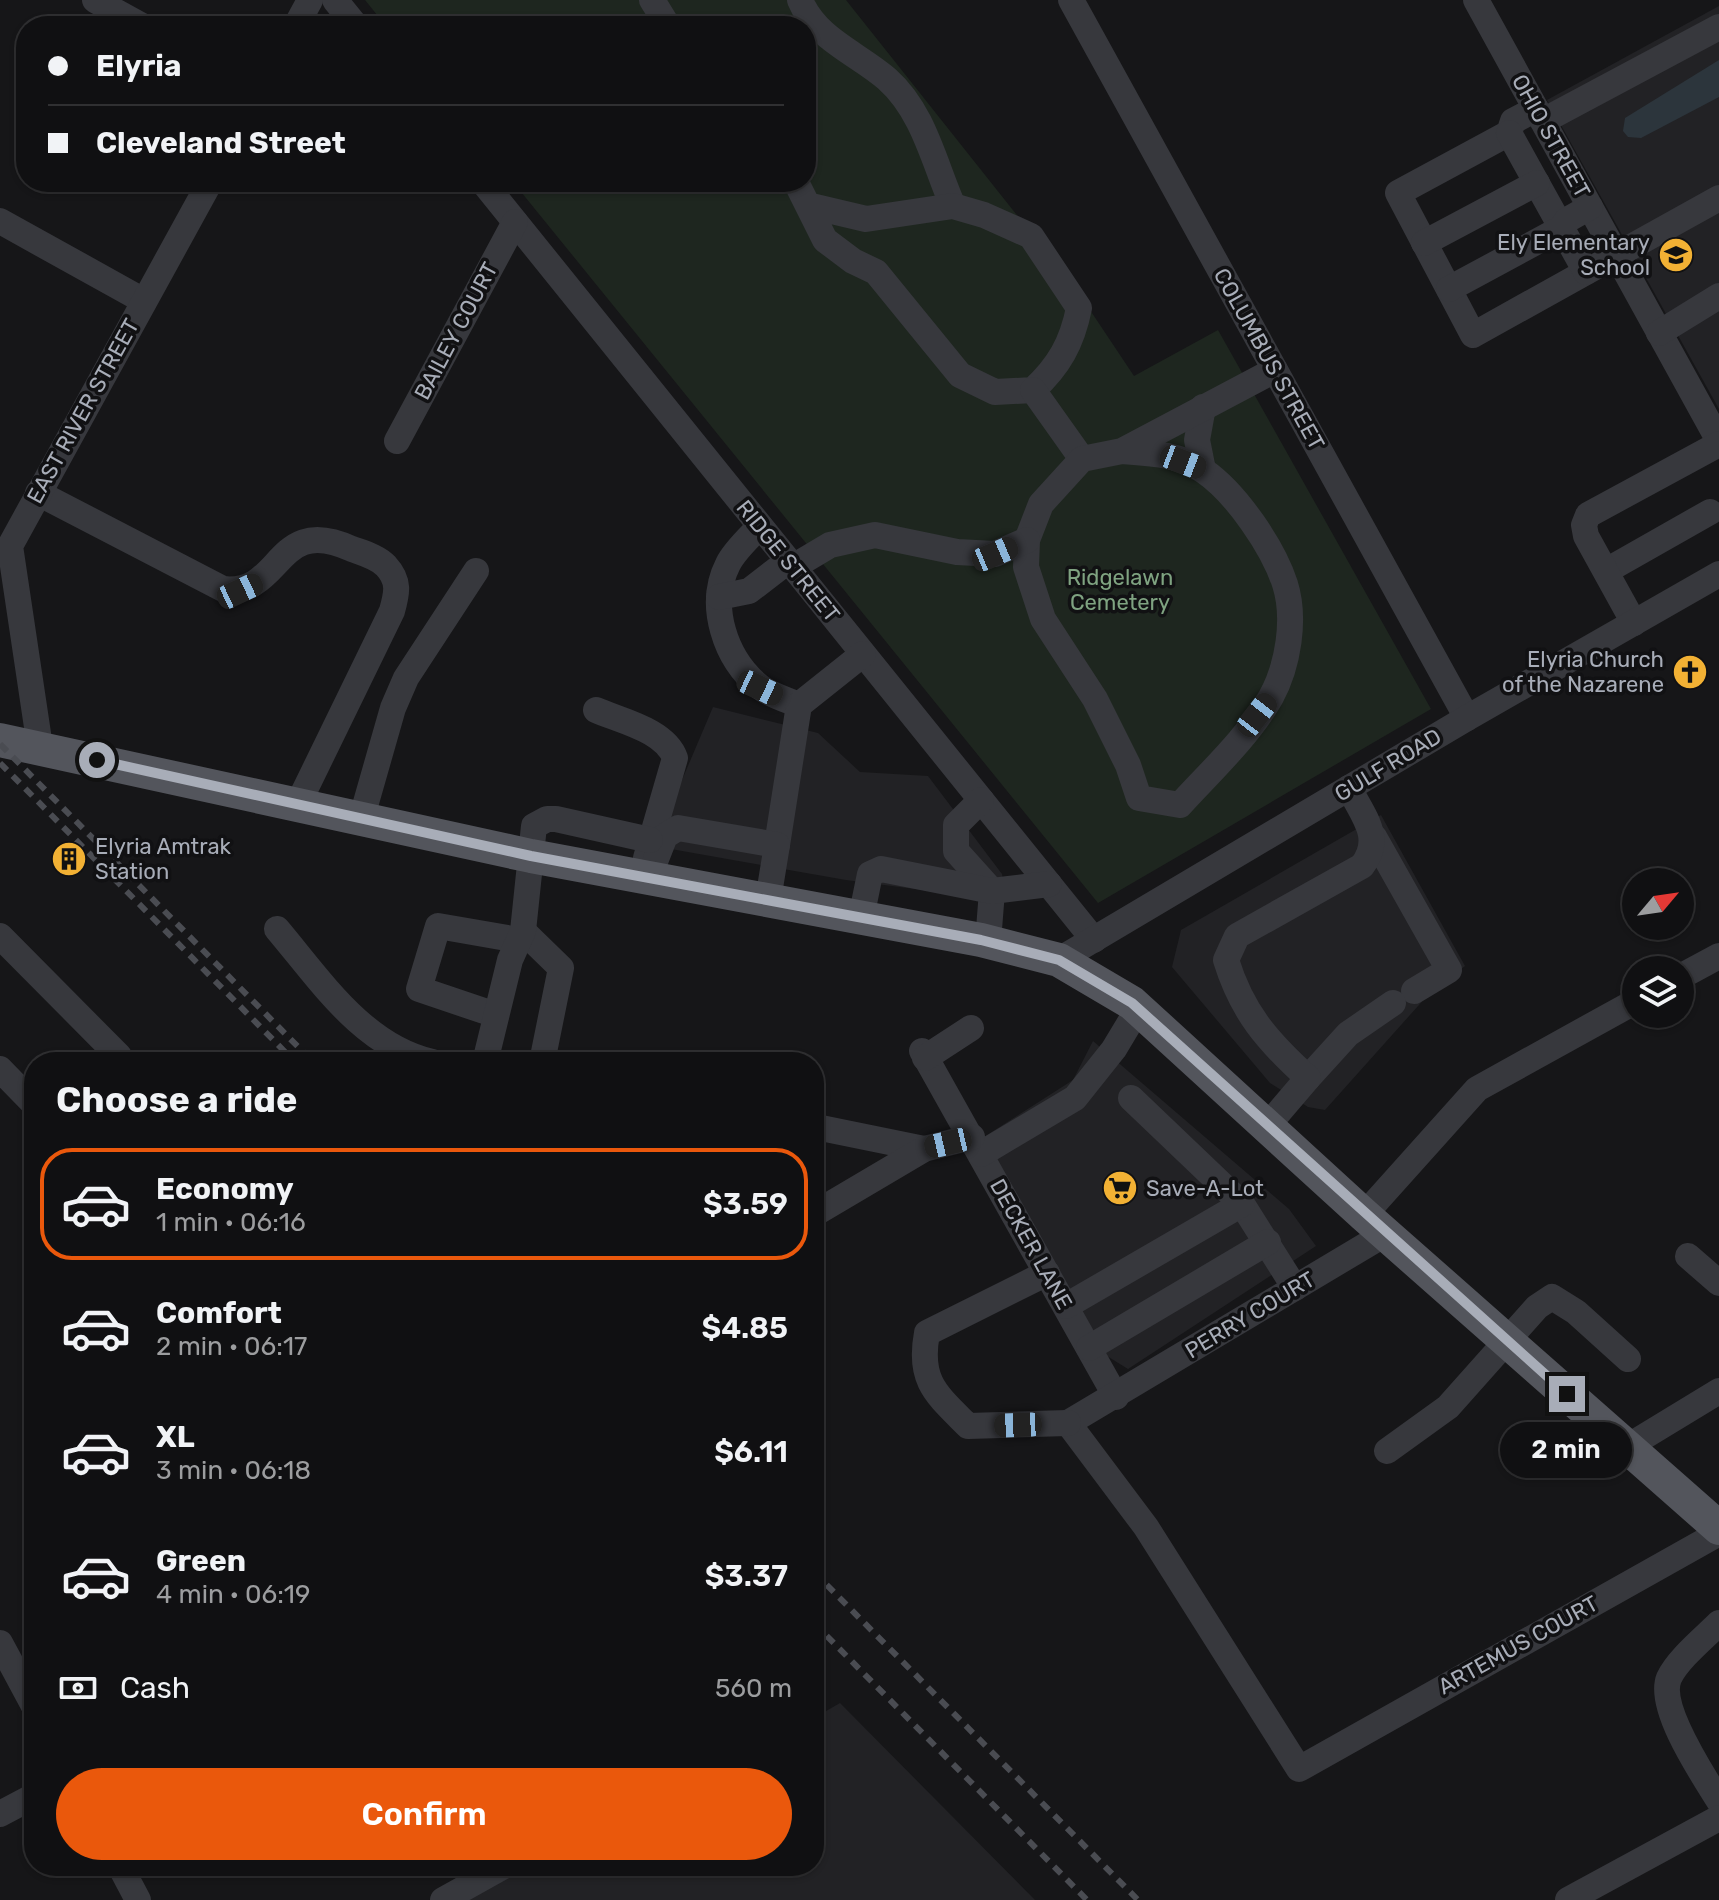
<!DOCTYPE html>
<html lang="en">
<head>
<meta charset="utf-8">
<style>
  body { margin:0; font-family:Rubik,sans-serif; background:#19191b; color:#f1f3f6; height:100vh; display:flex; flex-direction:column; font-size:30px; white-space:nowrap }
  * { box-sizing:border-box; margin:0 }
  p { font-size:26px; color:#9c9d9f }
  .icon { flex:none; width:44px; height:44px; fill:none; stroke:currentColor; stroke-width:2; stroke-linecap:round; stroke-linejoin:round }
  .map { position:relative; flex:1; overflow:hidden }
  .sheet { position:absolute; left:24px; top:1052px; width:800px; height:824px; display:flex; flex-direction:column; background:#101012; border-radius:32px; box-shadow:0 2px 6px #0004,0 0 0 2px #303032 }
  .sheet>* { flex:none }
  .hud { position:absolute; left:16px; top:16px; width:800px; height:176px; border-radius:32px; box-shadow:0 2px 6px #0004,0 0 0 2px #303032; display:grid; align-content:center; height:176px; padding:0 32px; background:#101012 }
  .needle { width:52px; rotate:61deg }
  .fabs { position:absolute; left:1622px; top:868px; display:grid; gap:16px }
  .fabs a { display:grid; place-items:center; width:72px; height:72px; border-radius:50%; background:#101012; box-shadow:0 2px 6px #0004,0 0 0 2px #303032; font-size:40px }
  .end { position:absolute; width:36px; height:36px; margin:-18px; border:10px solid #a8adb8; background:#111; box-shadow:0 0 0 4px #111 }
  .from { border-radius:50% }
  .bubble { position:absolute; height:56px; border-radius:28px; background:#101012; box-shadow:0 2px 6px #0004,0 0 0 2px #303032; font-size:26px; font-weight:600; line-height:56px; text-align:center }
  .car { position:absolute; width:24px; height:48px; margin:-24px -12px; border-radius:10px; box-shadow:0 0 6px 2px #0007; background:linear-gradient(#222 24%,#8ab4d8 0 40%,#222 0 76%,#8ab4d8 0 86%,#222 0) }
  .hud b { display:flex; align-items:center; gap:28px; height:76px; font-size:30px }
  .hud b+b { border-top:2px solid #303032 }
  .hud i { width:20px; height:20px; background:#f1f3f6 }
  ul { padding:0; list-style:none }
  li { display:flex; align-items:center; gap:24px; height:112px; margin:0 16px 12px; padding:0 16px; border:4px solid transparent; border-radius:32px }
  li div { flex:1 }
  li b { display:block; font-size:30px }
  li em { font-style:normal; font-weight:600 }
  li.active { border-color:#ea580c }
  li>.icon { width:72px; height:72px; stroke-width:1.5 }
  h2 { padding:0 32px; font-size:36px; line-height:96px }
  .pay { display:flex; align-items:center; gap:20px; height:88px; padding:0 32px; font-size:30px }
  .pay p { margin-inline-start:auto }
  .cta { display:flex; gap:16px; margin-top:auto; padding:16px 32px }
  .cta a { flex:1; height:92px; border-radius:48px; background:#ea580c; color:#fff; font-size:32px; font-weight:600; line-height:92px; text-align:center }
  .map>svg:first-child { display:block }
  .built { fill:#222225 }
  .green { fill:#1e261f }
  .water { fill:#2c353c }
  .lines { fill:none; stroke-linecap:round; stroke-linejoin:round }
  .minor { stroke:#37383d; stroke-width:26 }
  .major { stroke:#53555c; stroke-width:34 }
  .rail { stroke:#4a4c52; stroke-width:6; stroke-dasharray:10 8; stroke-linecap:butt }
  .route { stroke:#a8adb8; stroke-width:10 }
  .labels { text-anchor:middle; dominant-baseline:central; stroke-width:7; stroke-linejoin:round; paint-order:stroke }
  .street-label { font-size:22px; fill:#a8adb8; stroke:#111113 }
  .poi-label { font-size:22px; fill:#a8adb8; stroke:#111113; text-anchor:end }
  .park-label { font-size:22px; fill:#7fa381; stroke:#111113 }
</style>
</head>
<body>
<div class="map">
<svg width="1719" height="1900" viewBox="0 0 1719 1900">
  <rect width="100%" height="100%" fill="#161618"/>
  <g class="built">
    <path d="M 1719,6 L 1719,409 L 1547,100 Z"/>
    <path d="M 713,707 L 818,733 L 860,772 L 928,776 L 1002,874 L 1007,901 L 846,880 L 654,846 Z"/>
    <path d="M 1381,815 L 1465,966 L 1427,996 L 1325,1110 L 1308,1107 L 1270,1083 L 1172,967 L 1181,930 Z"/>
    <path d="M 1093,1041 L 1289,1209 L 1316,1246 L 1128,1369 L 1107,1356 L 984,1137 L 1073,1080 Z"/>
    <path d="M 840,1703 L 1035,1900 L 462,1900 L 525,1866 L 814,1866 L 814,1718 Z"/>
  </g>
  <path class="green" d="M 365,0 L 846,0 L 1078,292 L 1134,376 L 1218,330 L 1431,709 L 1098,903 L 513,182 L 806,182 L 806,26 L 386,26 Z"/>
  <path class="water" d="M 1719,60 L 1719,97 L 1641,138 L 1628,137 L 1623,131 L 1625,118 Z"/>
  <g class="lines">
    <g class="minor">
      <path d="M 95,0 L 142,26"/>
      <path d="M 335,0 L 356,26"/>
      <path d="M 652,0 L 668,26"/>
      <path d="M 800,0 C 816,39 857,53 887,79 C 924,112 934,163 953,206"/>
      <path d="M 1071,0 L 1467,718"/>
      <path d="M 1476,0 L 1719,441"/>
      <path d="M 296,26 L 310,0"/>
      <path d="M 1536,109 L 1513,121 L 1509,133 L 1398,193 L 1473,335 L 1719,198"/>
      <path d="M 1543,121 L 1719,27"/>
      <path d="M 1509,133 L 1586,272"/>
      <path d="M 483,182 L 1094,940"/>
      <path d="M 796,182 L 825,240 L 853,261 L 876,272 L 960,375 L 995,392 L 1033,390 C 1059,366 1072,343 1079,308 L 1031,236 L 984,215 L 953,206 L 866,219 L 811,206"/>
      <path d="M 0,221 L 144,301"/>
      <path d="M 1424,243 L 1537,183"/>
      <path d="M 1449,289 L 1562,228 L 1567,220 L 1590,207"/>
      <path d="M 1659,333 L 1719,296"/>
      <path d="M 1033,390 L 1082,459"/>
      <path d="M 1203,407 L 1197,440 L 1203,470"/>
      <path d="M 397,441 L 515,222"/>
      <path d="M 1122,451 C 1149,453 1181,454 1204,471 C 1236,493 1273,547 1285,584 C 1296,619 1288,666 1271,697 C 1248,737 1210,772 1180,805 L 1139,798 L 1128,765 L 1095,699 L 1043,619 L 1026,567 L 1027,540 L 1041,504 L 1082,459 L 1122,451 L 1275,370"/>
      <path d="M 38,493 L 223,589 C 284,596 274,513 352,549 C 363,553 378,557 386,566 C 400,581 397,593 392,611 L 297,806"/>
      <path d="M 760,526 C 750,537 735,550 728,564 C 707,605 725,659 760,687 C 770,695 787,700 799,705"/>
      <path d="M 793,567 L 830,545 L 875,535 L 957,552 L 995,554 L 1027,540"/>
      <path d="M 1606,571 L 1710,512"/>
      <path d="M 719,597 L 749,591 L 788,561"/>
      <path d="M 1634,623 L 1586,536 L 1584,525 L 1588,515 L 1719,444"/>
      <path d="M 596,710 C 621,721 665,730 675,758 L 646,858"/>
      <path d="M 40,747 L 10,546 L 210,182"/>
      <path d="M 981,800 L 956,825 L 956,851 L 992,891 L 988,942"/>
      <path d="M 361,820 L 393,708 L 406,678 L 476,571"/>
      <path d="M 1374,837 L 1449,970 L 1414,991"/>
      <path d="M 777,845 L 799,705 L 863,654"/>
      <path d="M 656,859 L 665,836 L 678,828 L 777,845 L 768,900"/>
      <path d="M 861,918 L 870,874 L 881,869 L 992,891 L 1049,884"/>
      <path d="M 277,929 C 321,981 363,1046 432,1062"/>
      <path d="M 523,931 L 561,968 L 542,1062"/>
      <path d="M 0,936 L 119,1056 L 114,1062"/>
      <path d="M 1059,960 L 1467,718 L 1719,574"/>
      <path d="M 1680,977 L 1719,956"/>
      <path d="M 496,1015 L 419,989 L 438,926 L 519,940"/>
      <path d="M 922,1051 L 1116,1397"/>
      <path d="M 925,1058 L 971,1028"/>
      <path d="M 485,1062 L 510,960 L 523,931 L 534,826 L 547,819 L 556,819 L 650,840"/>
      <path d="M 0,1069 L 34,1104"/>
      <path d="M 1308,1078 L 1348,1034 L 1393,1003"/>
      <path d="M 1131,1098 L 1242,1204 L 1295,1288"/>
      <path d="M 1267,1126 L 1308,1078 C 1267,1041 1242,1012 1226,960 L 1237,936 L 1362,866 C 1384,838 1363,816 1349,788"/>
      <path d="M 814,1135 L 821,1128 L 924,1149"/>
      <path d="M 981,1154 L 1075,1098 L 1114,1049 L 1138,1009"/>
      <path d="M 814,1214 L 924,1149 L 972,1137"/>
      <path d="M 1364,1215 L 1477,1089 L 1636,1001"/>
      <path d="M 1385,1234 L 1068,1423 L 1146,1527 L 1299,1769 L 1719,1533"/>
      <path d="M 1688,1256 L 1719,1283"/>
      <path d="M 1047,1273 L 927,1333 C 918,1381 936,1394 968,1426 L 1068,1423"/>
      <path d="M 1066,1306 L 1242,1204"/>
      <path d="M 1089,1348 L 1268,1242"/>
      <path d="M 1627,1447 L 1719,1391"/>
      <path d="M 1387,1451 L 1448,1407 L 1537,1307 L 1552,1297 L 1576,1312 L 1628,1359"/>
      <path d="M 1719,1623 C 1704,1638 1678,1659 1669,1678 C 1657,1707 1703,1775 1719,1801"/>
      <path d="M 0,1643 L 34,1706"/>
      <path d="M 0,1814 L 34,1796"/>
      <path d="M 120,1866 L 138,1900"/>
      <path d="M 443,1900 L 504,1866"/>
      <path d="M 1568,1900 L 1719,1818"/>
    </g>
    <path class="major" d="M 0,740 L 531,856 L 981,940 L 1059,960 L 1132,1003 L 1364,1215 L 1719,1528"/>
    <g class="rail">
      <path d="M 0,744 L 313,1062"/>
      <path d="M 0,763 L 295,1062"/>
      <path d="M 814,1572 L 1138,1900"/>
      <path d="M 814,1623 L 1087,1900"/>
    </g>
  </g>
  <g class="lines">
    <path class="route" d="M 97,760 L 531,856 L 981,940 L 1059,960 L 1132,1003 L 1567,1394"/>
  </g>
  <defs>
    <g id="school-disc" transform="scale(1.8)"><circle r="9.5" fill="#f2b134" stroke="#111113"/><path d="M0-5L7-2L0 1L-7-2ZM-4 1L0 2.5L4 1V4Q0 6-4 4Z" fill="#111"/></g>
    <g id="church-disc" transform="scale(1.8)"><circle r="9.5" fill="#f2b134" stroke="#111113"/><path d="M-1.2-6h2.4v3.5h3.3v2.4h-3.3V6h-2.4V-.1h-3.3v-2.4h3.3Z" fill="#111"/></g>
    <g id="building-disc" transform="scale(1.8)"><circle r="9.5" fill="#f2b134" stroke="#111113"/><path d="M-4-6H4V6H1V3H-1V6H-4ZM-2.5-4.3h1.7v1.8h-1.7ZM.8-4.3h1.7v1.8H.8ZM-2.5-1h1.7V.8h-1.7ZM.8-1h1.7V.8H.8Z" fill="#111"/></g>
    <g id="supermarket-disc" transform="scale(1.8)"><circle r="9.5" fill="#f2b134" stroke="#111113"/><path d="M-6-5.5h2.5l.6 2H6L4.5 2H-2.5L-4.4-4H-6ZM-1.5 3.2a1.3 1.3 0 1 0 .1 0ZM3 3.2a1.3 1.3 0 1 0 .1 0Z" fill="#111"/></g>
  </defs>
  <g fill-rule="evenodd">
    <use href="#school-disc" x="1676" y="255"/>
    <use href="#church-disc" x="1690" y="672"/>
    <use href="#building-disc" x="69" y="859"/>
    <use href="#supermarket-disc" x="1120" y="1188"/>
  </g>
  <g class="labels">
    <g class="street-label">
      <text transform="translate(1551 136) rotate(61)">OHIO STREET</text>
      <text transform="translate(456 331) rotate(-62)">BAILEY COURT</text>
      <text transform="translate(1269 359) rotate(61)">COLUMBUS STREET</text>
      <text transform="translate(83 411) rotate(-61)">EAST RIVER STREET</text>
      <text transform="translate(788 561) rotate(51)">RIDGE STREET</text>
      <text transform="translate(1388 765) rotate(-31)">GULF ROAD</text>
      <text transform="translate(1031 1244) rotate(61)">DECKER LANE</text>
      <text transform="translate(1250 1315) rotate(-31)">PERRY COURT</text>
      <text transform="translate(1518 1645) rotate(-29)">ARTEMUS COURT</text>
    </g>
    <g class="poi-label">
      <text x="1650" y="242">Ely Elementary<tspan x="1650" dy="25">School</tspan></text>
      <text x="1664" y="659">Elyria Church<tspan x="1664" dy="25">of the Nazarene</tspan></text>
      <text x="95" y="846" text-anchor="start">Elyria Amtrak<tspan x="95" dy="25">Station</tspan></text>
      <text x="1146" y="1188" text-anchor="start">Save-A-Lot</text>
    </g>
    <g class="park-label">
      <text x="1120" y="577">Ridgelawn<tspan x="1120" dy="25">Cemetery</tspan></text>
    </g>
  </g>
</svg>
<div class="fabs">
<a><svg class="needle" viewBox="-14 -14 28 28"><path d="M0-13l5 13h-10z" fill="#e53935"/><path d="M0 13l5-13h-10z" fill="#9c9d9f"/></svg></a>
<a><svg class="icon" aria-label="layers" viewBox="0 0 24 24"><path d="M12 4l9 5-9 5-9-5zM3 14l9 5 9-5"/></svg></a>
</div>
<i class="end from" style="left:97px;top:760px"></i>
<i class="end" style="left:1567px;top:1394px"></i>
<div class="bubble" style="left:1500px;top:1422px;width:132px">2 min</div>
<i class="car" style="left:1183px;top:462px;rotate:111deg"></i>
<i class="car" style="left:995px;top:554px;rotate:67deg"></i>
<i class="car" style="left:240px;top:591px;rotate:65deg"></i>
<i class="car" style="left:760px;top:688px;rotate:115deg"></i>
<i class="car" style="left:1257px;top:715px;rotate:38deg"></i>
<i class="car" style="left:948px;top:1143px;rotate:257deg"></i>
<i class="car" style="left:1018px;top:1425px;rotate:268deg"></i>
<div class="hud">
<b><i class="from"></i>Elyria</b>
<b><i></i>Cleveland Street</b>
</div>
<section class="sheet">
<h2>Choose a ride</h2>
<ul>
<li class="active"><svg class="icon" aria-label="car" viewBox="0 0 24 24"><path d="M5 17H2v-5l4-1 3-4h7l3 4 3 1v5h-3M9 17h6M6 11h13"/><circle cx="7" cy="17" r="2"/><circle cx="17" cy="17" r="2"/></svg><div><b>Economy</b><p>1 min · 06:16</p></div><em>$3.59</em></li>
<li><svg class="icon" aria-label="car" viewBox="0 0 24 24"><path d="M5 17H2v-5l4-1 3-4h7l3 4 3 1v5h-3M9 17h6M6 11h13"/><circle cx="7" cy="17" r="2"/><circle cx="17" cy="17" r="2"/></svg><div><b>Comfort</b><p>2 min · 06:17</p></div><em>$4.85</em></li>
<li><svg class="icon" aria-label="car" viewBox="0 0 24 24"><path d="M5 17H2v-5l4-1 3-4h7l3 4 3 1v5h-3M9 17h6M6 11h13"/><circle cx="7" cy="17" r="2"/><circle cx="17" cy="17" r="2"/></svg><div><b>XL</b><p>3 min · 06:18</p></div><em>$6.11</em></li>
<li><svg class="icon" aria-label="car" viewBox="0 0 24 24"><path d="M5 17H2v-5l4-1 3-4h7l3 4 3 1v5h-3M9 17h6M6 11h13"/><circle cx="7" cy="17" r="2"/><circle cx="17" cy="17" r="2"/></svg><div><b>Green</b><p>4 min · 06:19</p></div><em>$3.37</em></li>
</ul>
<div class="pay"><svg class="icon" aria-label="cash" viewBox="0 0 24 24"><path d="M3 7h18v10H3z"/><circle cx="12" cy="12" r="2"/></svg>Cash<p>560 m</p></div>
<div class="cta"><a>Confirm</a></div>
</section>
</div>
</body>
</html>
